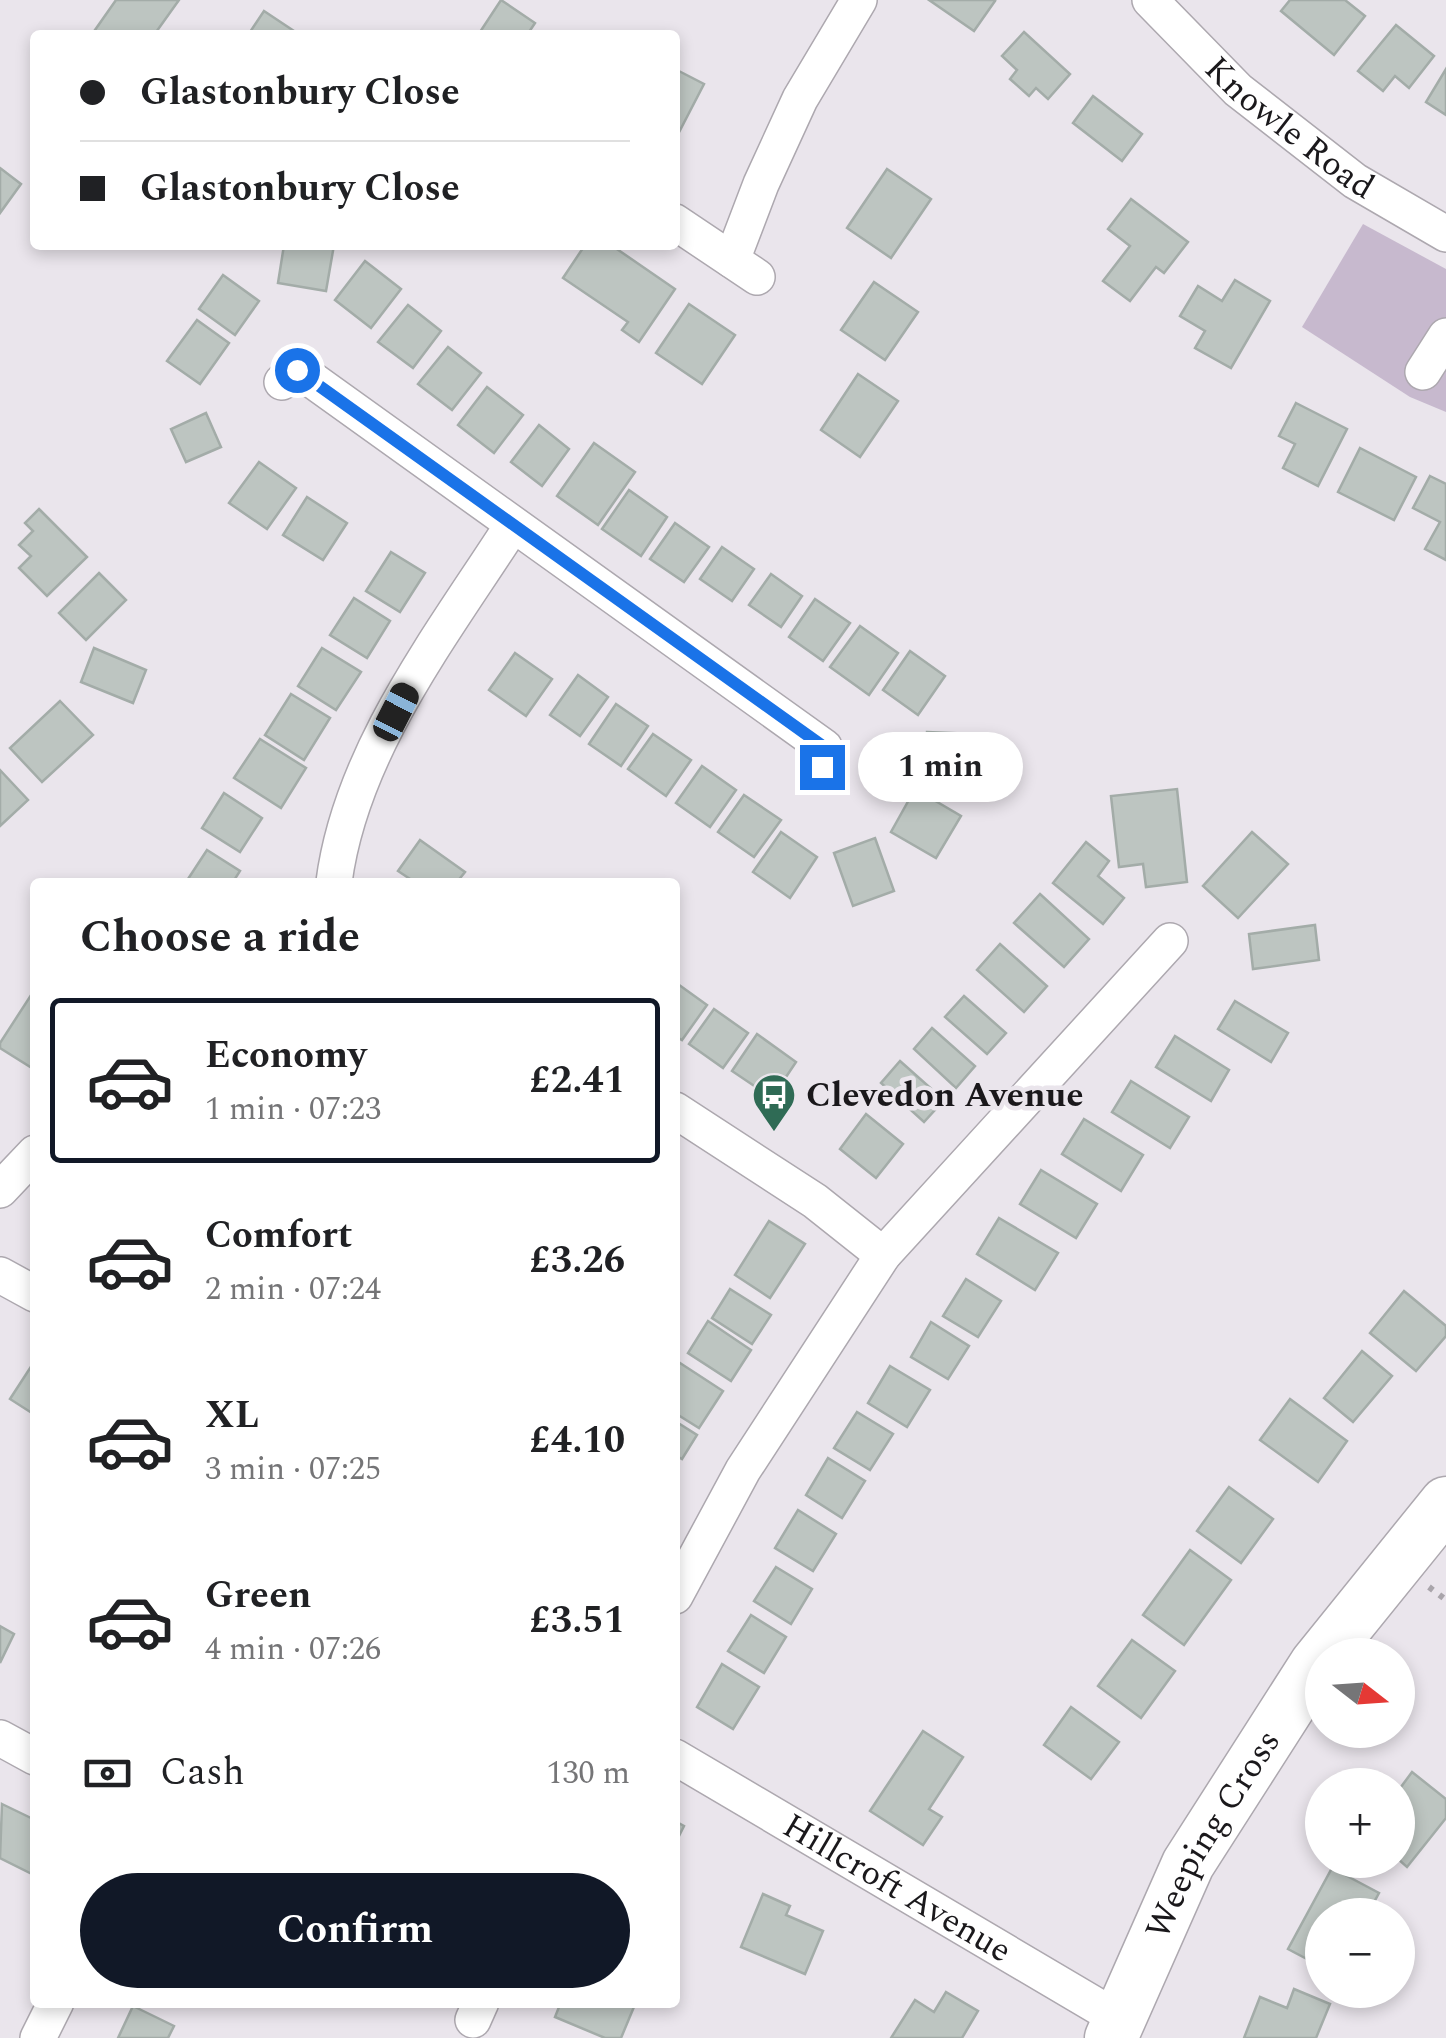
<!DOCTYPE html>
<html lang="en">
<head>
<meta charset="utf-8">
<style>
  body { margin:0; font-family:Spectral,serif; background:#f2f2f2; color:#202124; height:100vh; display:flex; flex-direction:column; font-size:38px; white-space:nowrap }
  * { box-sizing:border-box; margin:0 }
  p { font-size:32px; color:#757577 }
  .icon { flex:none; width:55px; height:55px; fill:none; stroke:currentColor; stroke-width:2; stroke-linecap:round; stroke-linejoin:round }
  .map { position:relative; flex:1; overflow:hidden }
  .details { position:absolute; left:30px; top:878px; width:650px; height:1130px; display:flex; flex-direction:column; background:#fff; border-radius:10px; box-shadow:0 5px 15px #0003 }
  .details>* { flex:none }
  .hud { position:absolute; left:30px; top:30px; width:650px; height:220px; border-radius:10px; box-shadow:0 5px 15px #0003; display:grid; align-content:center; height:220px; padding:0 50px; background:#fff }
  .needle { width:65px; rotate:107deg }
  .controls { position:absolute; left:1305px; top:1638px; display:grid; gap:20px }
  .controls a { display:grid; place-items:center; width:110px; height:110px; border-radius:50%; background:#fff; box-shadow:0 5px 15px #0003; font-size:50px }
  .end { position:absolute; width:45px; height:45px; margin:-22px; border:12px solid #1a73e8; background:#fff; box-shadow:0 0 0 5px #fff }
  .from { border-radius:50% }
  .bubble { position:absolute; height:70px; border-radius:35px; background:#fff; box-shadow:0 5px 15px #0003; font-size:32px; font-weight:700; line-height:70px; text-align:center }
  .car { position:absolute; width:30px; height:60px; margin:-30px -15px; border-radius:12px; box-shadow:0 0 8px 2px #0007; background:linear-gradient(#222 24%,#8ab4d8 0 40%,#222 0 76%,#8ab4d8 0 86%,#222 0) }
  .hud b { display:flex; align-items:center; gap:35px; height:95px; font-size:38px }
  .hud b+b { border-top:2px solid #e0e0e0 }
  .hud i { width:25px; height:25px; background:#202124 }
  ul { padding:0; list-style:none }
  li { display:flex; align-items:center; gap:30px; height:165px; margin:0 20px 15px; padding:0 30px; border:5px solid transparent; border-radius:10px }
  li div { flex:1 }
  li b { display:block; font-size:38px }
  li em { font-style:normal; font-weight:700 }
  li.current { border-color:#111827 }
  li>.icon { width:90px; height:90px; stroke-width:1.5 }
  h2 { padding:0 50px; font-size:45px; line-height:120px }
  .pay { display:flex; align-items:center; gap:25px; height:110px; padding:0 50px; font-size:38px }
  .pay p { margin-inline-start:auto }
  .button { display:flex; gap:20px; margin-top:auto; padding:20px 50px }
  .button a { flex:1; height:115px; border-radius:60px; background:#111827; color:#fff; font-size:40px; font-weight:700; line-height:115px; text-align:center }
  .map>svg:first-child { display:block }
  .green { fill:#c7b9ce }
  .building { fill:#bdc5c1; stroke:#a3aca8; stroke-width:2.5 }
  .lines { fill:none; stroke-linecap:round; stroke-linejoin:round }
  .minor-casing { stroke:#ada8af; stroke-width:38 }
  .highway-casing { stroke:#ada8af; stroke-width:55 }
  .path { stroke:#a9a5ab; stroke-width:6; stroke-dasharray:5 8; stroke-linecap:butt }
  .minor { stroke:#fff; stroke-width:35 }
  .highway { stroke:#fff; stroke-width:52 }
  .route { stroke:#1a73e8; stroke-width:12 }
  .labels { text-anchor:middle; dominant-baseline:central; stroke-width:9; stroke-linejoin:round; paint-order:stroke }
  .street-label { font-size:35px; fill:#1a181b; stroke:#eae5ec }
  .poi-label { font-size:35px; font-weight:bold; fill:#1a181b; stroke:#eae5ec; text-anchor:start }
</style>
</head>
<body>
<div class="map">
<svg width="1446" height="2038" viewBox="0 0 1446 2038">
  <rect width="100%" height="100%" fill="#eae5ec"/>
  <path class="green" d="M 1363,224 L 1446,269 L 1446,412 L 1410,397 L 1302,327 Z"/>
  <g class="building">
    <path d="M 116,0 L 179,0 L 154,35 L 102,35 L 95,30 Z"/>
    <path d="M 501,0 L 535,23 L 527,35 L 478,35 Z"/>
    <path d="M 929,0 L 993,0 L 995,1 L 974,31 Z"/>
    <path d="M 1290,0 L 1345,0 L 1365,16 L 1334,55 L 1281,11 Z"/>
    <path d="M 264,11 L 300,35 L 248,35 Z"/>
    <path d="M 1396,25 L 1434,56 L 1409,88 L 1395,76 L 1383,91 L 1358,71 Z"/>
    <path d="M 1024,32 L 1070,74 L 1048,99 L 1036,88 L 1029,96 L 1010,79 L 1017,70 L 1002,56 Z"/>
    <path d="M 675,69 L 704,84 L 675,140 Z"/>
    <path d="M 1446,69 L 1446,115 L 1426,102 Z"/>
    <path d="M 1093,96 L 1142,134 L 1122,161 L 1073,123 Z"/>
    <path d="M 0,168 L 21,184 L 0,213 Z"/>
    <path d="M 887,169 L 931,199 L 891,258 L 847,228 Z"/>
    <path d="M 1131,199 L 1188,242 L 1164,273 L 1156,267 L 1130,301 L 1103,281 L 1130,246 L 1108,229 Z"/>
    <path d="M 284,245 L 334,245 L 326,291 L 278,283 Z"/>
    <path d="M 585,245 L 611,245 L 675,289 L 639,342 L 622,330 L 628,322 L 563,278 Z"/>
    <path d="M 365,261 L 401,289 L 371,328 L 335,300 Z"/>
    <path d="M 223,275 L 259,301 L 235,335 L 199,309 Z"/>
    <path d="M 1235,280 L 1270,301 L 1231,368 L 1195,348 L 1205,331 L 1180,316 L 1198,286 L 1222,301 Z"/>
    <path d="M 874,282 L 918,312 L 885,360 L 841,330 Z"/>
    <path d="M 689,304 L 735,335 L 702,384 L 656,353 Z"/>
    <path d="M 408,305 L 441,331 L 413,368 L 378,342 Z"/>
    <path d="M 197,320 L 229,343 L 200,384 L 167,361 Z"/>
    <path d="M 448,347 L 481,373 L 452,410 L 418,384 Z"/>
    <path d="M 858,374 L 898,401 L 860,457 L 821,430 Z"/>
    <path d="M 487,387 L 523,415 L 494,453 L 458,425 Z"/>
    <path d="M 1296,403 L 1347,429 L 1318,486 L 1283,468 L 1295,444 L 1279,436 Z"/>
    <path d="M 206,413 L 221,447 L 186,462 L 171,429 Z"/>
    <path d="M 539,425 L 569,449 L 542,486 L 511,462 Z"/>
    <path d="M 594,443 L 635,472 L 598,525 L 557,496 Z"/>
    <path d="M 1360,448 L 1416,477 L 1394,520 L 1338,492 Z"/>
    <path d="M 259,462 L 296,488 L 267,529 L 229,503 Z"/>
    <path d="M 1430,476 L 1446,484 L 1446,560 L 1425,549 L 1440,522 L 1413,508 Z"/>
    <path d="M 629,490 L 667,517 L 641,556 L 602,529 Z"/>
    <path d="M 307,497 L 347,523 L 323,560 L 283,535 Z"/>
    <path d="M 39,509 L 87,557 L 47,596 L 19,568 L 31,556 L 19,545 L 33,531 L 25,523 Z"/>
    <path d="M 675,523 L 709,547 L 684,582 L 650,559 Z"/>
    <path d="M 722,547 L 754,569 L 732,601 L 700,579 Z"/>
    <path d="M 391,552 L 425,573 L 400,612 L 366,591 Z"/>
    <path d="M 99,573 L 126,600 L 86,640 L 59,613 Z"/>
    <path d="M 771,574 L 802,596 L 781,627 L 749,605 Z"/>
    <path d="M 354,598 L 390,621 L 367,658 L 330,635 Z"/>
    <path d="M 815,599 L 850,623 L 823,661 L 789,637 Z"/>
    <path d="M 860,626 L 898,653 L 869,695 L 830,667 Z"/>
    <path d="M 94,648 L 146,670 L 133,703 L 81,682 Z"/>
    <path d="M 322,648 L 361,672 L 336,710 L 298,686 Z"/>
    <path d="M 910,651 L 945,676 L 918,715 L 883,690 Z"/>
    <path d="M 515,653 L 552,679 L 526,716 L 489,690 Z"/>
    <path d="M 578,675 L 608,697 L 580,736 L 550,715 Z"/>
    <path d="M 291,694 L 330,718 L 304,760 L 265,735 Z"/>
    <path d="M 60,701 L 93,735 L 42,782 L 10,748 Z"/>
    <path d="M 616,704 L 648,726 L 621,766 L 589,744 Z"/>
    <path d="M 927,732 L 974,734 L 973,774 L 925,772 Z"/>
    <path d="M 653,734 L 691,760 L 666,796 L 628,769 Z"/>
    <path d="M 260,739 L 306,768 L 281,808 L 234,778 Z"/>
    <path d="M 702,766 L 736,790 L 710,827 L 676,803 Z"/>
    <path d="M 0,770 L 28,800 L 0,826 Z"/>
    <path d="M 915,789 L 961,816 L 936,858 L 891,832 Z"/>
    <path d="M 1177,789 L 1187,882 L 1146,887 L 1143,864 L 1119,867 L 1111,796 Z"/>
    <path d="M 224,793 L 262,818 L 240,852 L 202,828 Z"/>
    <path d="M 744,795 L 781,820 L 754,857 L 718,832 Z"/>
    <path d="M 781,832 L 817,857 L 790,898 L 753,872 Z"/>
    <path d="M 1252,832 L 1288,864 L 1238,918 L 1203,886 Z"/>
    <path d="M 875,838 L 894,891 L 853,906 L 834,853 Z"/>
    <path d="M 420,840 L 465,872 L 457,882 L 407,882 L 410,879 L 398,871 Z"/>
    <path d="M 1086,842 L 1109,861 L 1098,876 L 1124,898 L 1103,924 L 1053,883 Z"/>
    <path d="M 207,850 L 240,871 L 233,882 L 186,882 Z"/>
    <path d="M 1040,894 L 1089,939 L 1064,967 L 1014,923 Z"/>
    <path d="M 1315,925 L 1319,960 L 1253,969 L 1249,934 Z"/>
    <path d="M 1000,944 L 1047,986 L 1024,1012 L 977,970 Z"/>
    <path d="M 675,982 L 707,1005 L 682,1040 L 675,1036 Z"/>
    <path d="M 35,989 L 35,1064 L 32,1068 L 0,1048 L 0,1043 Z"/>
    <path d="M 964,996 L 1006,1033 L 987,1054 L 945,1017 Z"/>
    <path d="M 1235,1001 L 1288,1033 L 1271,1062 L 1218,1029 Z"/>
    <path d="M 714,1009 L 748,1033 L 723,1068 L 689,1044 Z"/>
    <path d="M 932,1028 L 975,1066 L 956,1088 L 914,1049 Z"/>
    <path d="M 757,1034 L 796,1062 L 772,1098 L 732,1071 Z"/>
    <path d="M 1175,1036 L 1229,1070 L 1211,1101 L 1156,1067 Z"/>
    <path d="M 900,1061 L 944,1100 L 924,1122 L 881,1083 Z"/>
    <path d="M 1131,1081 L 1189,1117 L 1170,1148 L 1112,1112 Z"/>
    <path d="M 866,1114 L 903,1144 L 876,1178 L 840,1149 Z"/>
    <path d="M 1084,1119 L 1143,1155 L 1121,1191 L 1062,1154 Z"/>
    <path d="M 1041,1170 L 1097,1204 L 1076,1238 L 1020,1204 Z"/>
    <path d="M 999,1218 L 1058,1253 L 1035,1290 L 977,1254 Z"/>
    <path d="M 769,1221 L 805,1244 L 770,1298 L 735,1275 Z"/>
    <path d="M 966,1279 L 1001,1301 L 978,1337 L 943,1316 Z"/>
    <path d="M 730,1289 L 771,1315 L 752,1344 L 712,1318 Z"/>
    <path d="M 1404,1291 L 1446,1326 L 1446,1336 L 1416,1371 L 1370,1333 Z"/>
    <path d="M 708,1321 L 751,1350 L 731,1381 L 688,1353 Z"/>
    <path d="M 931,1322 L 969,1346 L 948,1379 L 911,1357 Z"/>
    <path d="M 1362,1351 L 1392,1376 L 1353,1422 L 1324,1398 Z"/>
    <path d="M 34,1362 L 35,1362 L 35,1415 L 10,1399 Z"/>
    <path d="M 680,1363 L 723,1391 L 699,1428 L 675,1413 L 675,1370 Z"/>
    <path d="M 890,1366 L 930,1390 L 907,1427 L 868,1403 Z"/>
    <path d="M 1290,1399 L 1347,1441 L 1318,1482 L 1260,1440 Z"/>
    <path d="M 857,1412 L 893,1434 L 870,1470 L 834,1448 Z"/>
    <path d="M 675,1421 L 697,1435 L 682,1459 L 675,1455 Z"/>
    <path d="M 828,1458 L 865,1481 L 842,1518 L 806,1495 Z"/>
    <path d="M 1229,1487 L 1273,1519 L 1241,1563 L 1197,1531 Z"/>
    <path d="M 798,1510 L 836,1534 L 813,1571 L 775,1548 Z"/>
    <path d="M 1190,1550 L 1231,1580 L 1184,1645 L 1143,1615 Z"/>
    <path d="M 776,1567 L 812,1589 L 791,1624 L 754,1601 Z"/>
    <path d="M 751,1615 L 786,1637 L 764,1673 L 728,1651 Z"/>
    <path d="M 0,1626 L 14,1634 L 0,1663 Z"/>
    <path d="M 1132,1640 L 1175,1671 L 1141,1718 L 1098,1686 Z"/>
    <path d="M 722,1664 L 759,1687 L 733,1729 L 697,1707 Z"/>
    <path d="M 1071,1707 L 1119,1742 L 1091,1779 L 1044,1745 Z"/>
    <path d="M 923,1731 L 963,1757 L 929,1809 L 942,1817 L 923,1845 L 870,1811 Z"/>
    <path d="M 1412,1772 L 1446,1799 L 1446,1818 L 1407,1867 L 1398,1859 L 1398,1791 Z"/>
    <path d="M 2,1804 L 35,1820 L 34,1875 L 0,1858 Z"/>
    <path d="M 675,1821 L 684,1826 L 675,1844 Z"/>
    <path d="M 1332,1868 L 1379,1893 L 1367,1915 L 1322,1915 L 1322,1967 L 1288,1949 Z"/>
    <path d="M 763,1894 L 790,1906 L 786,1915 L 823,1931 L 805,1974 L 741,1947 Z"/>
    <path d="M 1294,1989 L 1330,2004 L 1316,2038 L 1244,2038 L 1260,1997 L 1287,2008 Z"/>
    <path d="M 946,1992 L 978,2011 L 962,2038 L 891,2038 L 915,2000 L 934,2012 Z"/>
    <path d="M 561,2002 L 636,2002 L 621,2038 L 605,2038 L 555,2017 Z"/>
    <path d="M 133,2006 L 174,2026 L 168,2038 L 118,2038 Z"/>
  </g>
  <g class="lines">
    <g class="minor-casing">
      <g id="minor">
        <path id="s1" d="M 1150,0 L 1238,90 L 1355,181 L 1446,234"/>
        <path d="M 675,222 L 757,277"/>
        <path d="M 732,260 L 761,184 L 800,99 L 859,0"/>
        <path d="M 1423,372 L 1446,336"/>
        <path d="M 282,382 L 297,369 L 824,747 L 822,767"/>
        <path d="M 334,882 C 351,751 442,635 512,526"/>
        <path d="M 675,1110 L 815,1201 L 883,1255"/>
        <path d="M 0,1190 L 35,1153"/>
        <path d="M 0,1275 L 35,1294"/>
        <path d="M 675,1596 L 743,1470 L 883,1255 L 1170,941"/>
        <path d="M 0,1738 L 35,1757"/>
        <path id="s2" d="M 675,1757 L 1119,2019"/>
        <path d="M 473,2020 L 481,2002"/>
        <path d="M 38,2038 L 56,2002"/>
      </g>
    </g>
    <g class="highway-casing">
      <g id="highway">
        <path id="s3" d="M 1111,2038 L 1188,1864 L 1316,1664 L 1446,1503"/>
      </g>
    </g>
    <path class="path" d="M 1429,1587 L 1446,1600"/>
    <use href="#minor" class="minor"/>
    <use href="#highway" class="highway"/>
  </g>
  <g class="lines">
    <path class="route" d="M 297,370 L 824,747 L 822,767"/>
  </g>
  <defs>
    <g id="bus-pin" transform="scale(2.25)"><path d="M0 17L-7.5 6A9.5 9.5 0 1 1 7.5 6Z" fill="#2f6b55" stroke="#eae5ec"/><path d="M-5-6H5V4H4V6H2V4H-2V6H-4V4H-5ZM-3.5-4V0h7V-4ZM-3.5 1.2v1.5H-2V1.2ZM2 1.2v1.5H3.5V1.2Z" fill="#fff"/></g>
  </defs>
  <g fill-rule="evenodd">
    <use href="#bus-pin" x="774" y="1095"/>
  </g>
  <g class="labels">
    <g class="street-label">
      <text stroke="none"><textPath href="#s1" startOffset="190">Knowle Road</textPath></text>
      <text stroke="none"><textPath href="#s3" startOffset="228">Weeping Cross</textPath></text>
      <text stroke="none"><textPath href="#s2" startOffset="258">Hillcroft Avenue</textPath></text>
    </g>
    <g class="poi-label">
      <text x="806" y="1095">Clevedon Avenue</text>
    </g>
  </g>
</svg>
<div class="controls">
<a><svg class="needle" viewBox="-14 -14 28 28"><path d="M0-13l5 13h-10z" fill="#e53935"/><path d="M0 13l5-13h-10z" fill="#757577"/></svg></a>
<a>+</a>
<a>−</a>
</div>
<i class="end from" style="left:297px;top:370px"></i>
<i class="end" style="left:822px;top:767px"></i>
<div class="bubble" style="left:858px;top:732px;width:165px">1 min</div>
<i class="car" style="left:396px;top:712px;rotate:27deg"></i>
<div class="hud">
<b><i class="from"></i>Glastonbury Close</b>
<b><i></i>Glastonbury Close</b>
</div>
<section class="details">
<h2>Choose a ride</h2>
<ul>
<li class="current"><svg class="icon" aria-label="car" viewBox="0 0 24 24"><path d="M5 17H2v-5l4-1 3-4h7l3 4 3 1v5h-3M9 17h6M6 11h13"/><circle cx="7" cy="17" r="2"/><circle cx="17" cy="17" r="2"/></svg><div><b>Economy</b><p>1 min · 07:23</p></div><em>£2.41</em></li>
<li><svg class="icon" aria-label="car" viewBox="0 0 24 24"><path d="M5 17H2v-5l4-1 3-4h7l3 4 3 1v5h-3M9 17h6M6 11h13"/><circle cx="7" cy="17" r="2"/><circle cx="17" cy="17" r="2"/></svg><div><b>Comfort</b><p>2 min · 07:24</p></div><em>£3.26</em></li>
<li><svg class="icon" aria-label="car" viewBox="0 0 24 24"><path d="M5 17H2v-5l4-1 3-4h7l3 4 3 1v5h-3M9 17h6M6 11h13"/><circle cx="7" cy="17" r="2"/><circle cx="17" cy="17" r="2"/></svg><div><b>XL</b><p>3 min · 07:25</p></div><em>£4.10</em></li>
<li><svg class="icon" aria-label="car" viewBox="0 0 24 24"><path d="M5 17H2v-5l4-1 3-4h7l3 4 3 1v5h-3M9 17h6M6 11h13"/><circle cx="7" cy="17" r="2"/><circle cx="17" cy="17" r="2"/></svg><div><b>Green</b><p>4 min · 07:26</p></div><em>£3.51</em></li>
</ul>
<div class="pay"><svg class="icon" aria-label="cash" viewBox="0 0 24 24"><path d="M3 7h18v10H3z"/><circle cx="12" cy="12" r="2"/></svg>Cash<p>130 m</p></div>
<div class="button"><a>Confirm</a></div>
</section>
</div>
</body>
</html>
